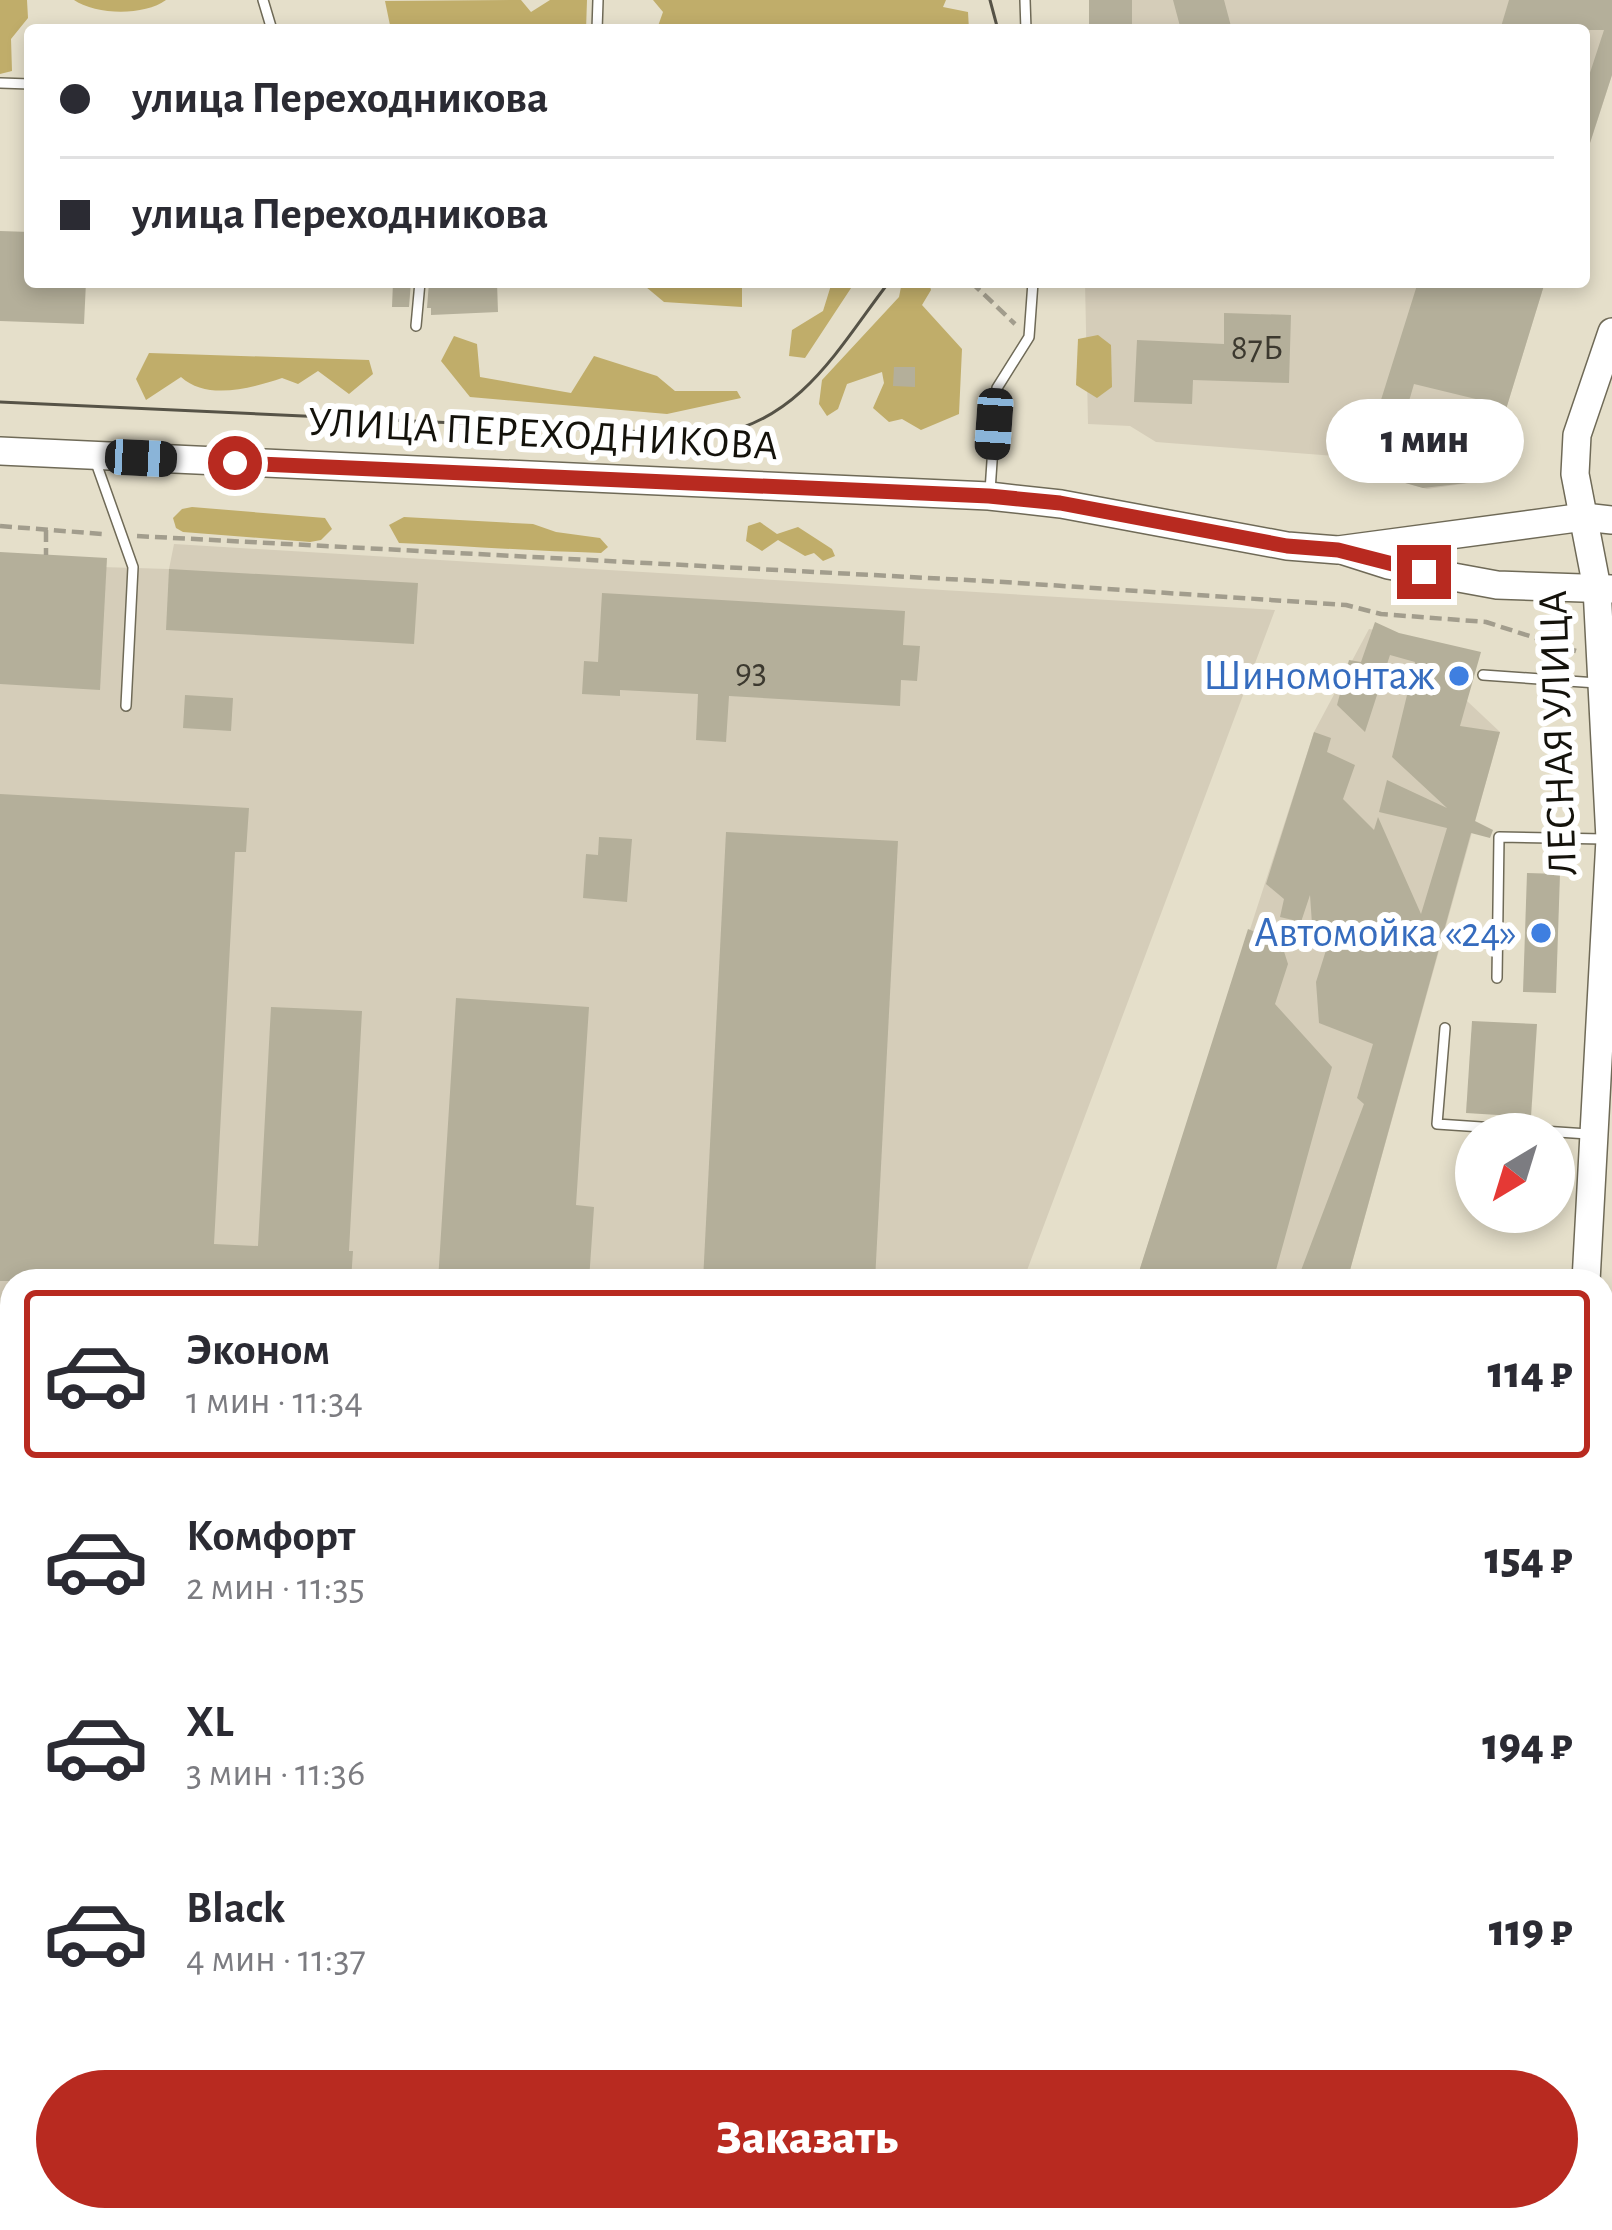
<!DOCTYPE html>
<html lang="ru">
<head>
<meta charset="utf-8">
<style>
  body { margin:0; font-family:"Alegreya Sans",sans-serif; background:#f7f7f7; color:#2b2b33; height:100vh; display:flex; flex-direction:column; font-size:45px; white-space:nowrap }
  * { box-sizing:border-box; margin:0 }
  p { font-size:39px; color:#7c7c81 }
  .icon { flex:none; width:66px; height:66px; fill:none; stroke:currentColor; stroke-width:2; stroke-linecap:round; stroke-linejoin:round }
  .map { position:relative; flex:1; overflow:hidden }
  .panel { position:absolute; left:0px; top:1269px; width:1614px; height:963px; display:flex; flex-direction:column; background:#fff; border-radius:36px 36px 0 0; box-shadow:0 6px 18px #0003 }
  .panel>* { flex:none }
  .guide { position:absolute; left:24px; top:24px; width:1566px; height:264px; border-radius:12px; box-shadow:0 6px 18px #0003; display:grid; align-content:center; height:264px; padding:0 36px; background:#fff }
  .needle { width:78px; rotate:218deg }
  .buttons { position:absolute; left:1455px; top:1113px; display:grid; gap:24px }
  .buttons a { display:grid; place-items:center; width:120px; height:120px; border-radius:50%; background:#fff; box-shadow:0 6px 18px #0003; font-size:60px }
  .end { position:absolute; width:54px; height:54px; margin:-27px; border:15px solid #b82a20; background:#fff; box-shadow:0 0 0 6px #fff }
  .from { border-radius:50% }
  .bubble { position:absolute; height:84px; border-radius:42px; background:#fff; box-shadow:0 6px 18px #0003; font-size:39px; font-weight:800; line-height:84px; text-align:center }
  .car { position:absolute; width:36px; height:72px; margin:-36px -18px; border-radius:15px; box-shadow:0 0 9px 3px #0007; background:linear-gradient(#222 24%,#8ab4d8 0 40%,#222 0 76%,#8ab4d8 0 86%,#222 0) }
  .guide b { display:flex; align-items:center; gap:42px; height:114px; font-size:45px }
  .guide b+b { border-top:3px solid #e1e1e2 }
  .guide i { width:30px; height:30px; background:#2b2b33 }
  ul { padding:21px 0 0; list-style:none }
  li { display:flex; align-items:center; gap:36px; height:168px; margin:0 24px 18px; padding:0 12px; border:6px solid transparent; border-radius:12px }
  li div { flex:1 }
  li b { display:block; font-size:45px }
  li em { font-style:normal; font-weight:800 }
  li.selected { border-color:#b82a20 }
  li>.icon { width:108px; height:108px; stroke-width:1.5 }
  .action { display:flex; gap:24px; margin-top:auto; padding:24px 36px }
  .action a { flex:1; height:138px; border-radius:72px; background:#b82a20; color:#fff; font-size:48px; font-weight:800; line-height:138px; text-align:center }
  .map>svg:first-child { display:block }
  .industrial { fill:#d5cdb9 }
  .green { fill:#c0ad6a }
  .building { fill:#b4af9a; fill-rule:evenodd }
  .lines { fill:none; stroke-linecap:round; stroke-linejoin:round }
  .service-casing { stroke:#6f6a57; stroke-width:12 }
  .minor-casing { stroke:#6f6a57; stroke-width:21 }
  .secondary-casing { stroke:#6f6a57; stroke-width:30 }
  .path { stroke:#a29d8d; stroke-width:4.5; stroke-dasharray:12 6; stroke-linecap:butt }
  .service { stroke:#fff; stroke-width:9 }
  .minor { stroke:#fff; stroke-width:18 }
  .secondary { stroke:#fff; stroke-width:27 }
  .tram { stroke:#565347; stroke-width:3 }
  .route { stroke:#b82a20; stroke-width:15 }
  .shop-dot { fill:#3f7fe0; stroke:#fff; stroke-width:4.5 }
  .labels { text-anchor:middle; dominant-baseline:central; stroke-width:12; stroke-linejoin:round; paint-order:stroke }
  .number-label { font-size:36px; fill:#3c392f }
  .street-label { font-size:42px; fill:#14120b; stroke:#fff }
  .shop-label { font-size:42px; fill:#366cbe; stroke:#fff; text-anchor:end }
</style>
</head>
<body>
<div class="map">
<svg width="1612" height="2230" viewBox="0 0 1612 2230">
  <rect width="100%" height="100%" fill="#e5dfca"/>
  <g class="industrial">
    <path d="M 1089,0 L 1612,0 L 1612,75 L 1584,162 L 1584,30 L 1089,30 Z"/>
    <path d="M 1085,282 L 1545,282 L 1484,481 L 1427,489 L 1359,470 L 1361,458 L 1156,442 L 1130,426 L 1088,424 Z"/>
    <path d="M 174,544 L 1275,610 L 1023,1281 L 12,1281 L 12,1804 L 0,1803 L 0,564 L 169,569 Z"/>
    <path d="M 1369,629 L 1424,639 L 1411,682 L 1466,700 L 1500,732 L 1347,1281 L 1136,1281 L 1314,732 Z"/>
    <path d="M 0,1914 L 12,1914 L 12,2220 L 1503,2220 L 1503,2230 L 0,2230 Z"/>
  </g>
  <g class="green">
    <path d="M 0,0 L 27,0 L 28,18 L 11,39 L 12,71 L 0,74 Z"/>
    <path d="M 74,0 L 166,0 C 144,16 96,15 74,0 Z"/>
    <path d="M 521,0 L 531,12 L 550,0 L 587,0 L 586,30 L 391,30 L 385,1 Z"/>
    <path d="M 653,0 L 946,0 L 943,7 L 968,12 L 969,30 L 626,30 L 658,26 L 663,12 Z"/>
    <path d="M 640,282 L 742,282 L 742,307 L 664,302 Z"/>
    <path d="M 832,282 L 855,282 L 805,358 L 789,356 L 792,330 L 823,311 Z"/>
    <path d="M 902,282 L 929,282 L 931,290 L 922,305 L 962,349 L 959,414 L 921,430 L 902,419 L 889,422 L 873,408 L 884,383 L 882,372 L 847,384 L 838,409 L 827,416 L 819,404 L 822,380 L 899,297 Z"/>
    <path d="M 1098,335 L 1111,345 L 1112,387 L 1097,398 L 1076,385 L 1078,339 Z"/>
    <path d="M 454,336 L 477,344 L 480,377 L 571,393 L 594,356 L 657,376 L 675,391 L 737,391 L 741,398 L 667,414 L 470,397 L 441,361 Z"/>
    <path d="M 149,353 L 369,360 L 373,374 L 349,394 L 318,371 L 298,384 L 282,378 C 252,388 207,401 181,377 L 146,400 L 136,379 Z"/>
    <path d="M 192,507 L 325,518 L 332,529 L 321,540 L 310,542 L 183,532 L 176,528 L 173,518 L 182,509 Z"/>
    <path d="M 404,517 L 533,524 L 556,532 L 600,538 L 608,547 L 601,553 C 533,551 466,546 399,543 L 389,525 Z"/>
    <path d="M 760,522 L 777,534 L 798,527 L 832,549 L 835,556 L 823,561 L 814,553 L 805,556 L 778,540 L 762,551 L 746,541 L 748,526 Z"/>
    <path d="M 1612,1321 L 1612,1468 C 1593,1446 1607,1418 1608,1391 C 1609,1365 1604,1347 1612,1321 Z"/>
    <path d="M 1602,1519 L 1612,1519 L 1612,1662 L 1611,1669 L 1602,1670 Z"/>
  </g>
  <g class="building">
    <rect x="1089" y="0" width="43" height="30"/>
    <path d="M 1173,0 L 1224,0 L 1232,30 L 1181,30 Z"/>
    <path d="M 1509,0 L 1612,0 L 1612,75 L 1588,149 L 1584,149 L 1584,91 L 1604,30 L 1500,30 Z"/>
    <path d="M 0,231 L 30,232 L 30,282 L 86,282 L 84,324 L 0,321 Z"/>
    <path d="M 393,282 L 411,282 L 409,307 L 392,307 Z"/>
    <path d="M 429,282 L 497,282 L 498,312 L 431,315 L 431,308 L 427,308 Z"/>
    <path d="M 1418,282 L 1545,282 L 1484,481 L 1423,488 L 1359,470 ZM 1414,384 L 1484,401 L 1462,476 L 1393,456 Z"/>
    <path d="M 1224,313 L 1291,315 L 1289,383 L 1193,380 L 1192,404 L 1134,402 L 1137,340 L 1224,344 Z"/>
    <path d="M 894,367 L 915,367 L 915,387 L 893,386 Z"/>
    <path d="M 0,552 L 107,558 L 100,690 L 0,684 Z"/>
    <path d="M 169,569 L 418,583 L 414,644 L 166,630 Z"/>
    <path d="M 602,593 L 905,611 L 903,645 L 920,646 L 917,681 L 901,680 L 900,706 L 729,696 L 726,742 L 696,740 L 698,694 L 620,690 L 620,696 L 582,694 L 584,661 L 598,662 Z"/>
    <path d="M 1375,622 L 1399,633 L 1481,652 L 1460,726 L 1500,732 L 1475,821 L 1493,830 L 1490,838 L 1471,833 L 1347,1281 L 1297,1281 L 1364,1104 L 1357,1098 L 1373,1044 L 1319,1023 L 1316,982 L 1333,928 L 1312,924 L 1310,895 L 1301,922 L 1280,917 L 1284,899 L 1266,884 L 1314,732 L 1331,738 L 1327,752 L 1355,765 L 1343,799 L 1374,830 L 1378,817 L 1421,914 L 1447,828 L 1379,812 L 1387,780 L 1447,808 L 1392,757 L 1415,662 L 1390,655 L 1365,732 L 1337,705 L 1349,660 L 1361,662 Z"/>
    <path d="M 185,695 L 233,698 L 231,731 L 183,728 Z"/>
    <path d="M 0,794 L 249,808 L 246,852 L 235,852 L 214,1244 L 258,1246 L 271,1007 L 362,1011 L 349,1251 L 353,1251 L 351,1281 L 0,1281 Z"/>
    <path d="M 726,832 L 898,841 L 875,1281 L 703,1281 Z"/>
    <path d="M 599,837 L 632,839 L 627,902 L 583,898 L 586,854 L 598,855 Z"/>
    <path d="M 1527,873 L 1560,874 L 1556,993 L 1523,992 Z"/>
    <path d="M 1248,929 L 1281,942 L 1288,964 L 1275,1004 L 1332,1067 L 1273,1281 L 1136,1281 Z"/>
    <path d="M 456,998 L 589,1007 L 576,1205 L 594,1207 L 589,1281 L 438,1281 Z"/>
    <path d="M 1472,1021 L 1537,1024 L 1531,1117 L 1466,1113 Z"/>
  </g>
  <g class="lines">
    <g class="service-casing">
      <g id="service">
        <path d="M 263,0 L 272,30"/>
        <path d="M 1025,0 L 1026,30"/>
        <path d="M 597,30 L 598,0"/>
        <path d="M 0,83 L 30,84"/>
        <path d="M 416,326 L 420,282"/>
        <path d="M 95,460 L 133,567 L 126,706"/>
        <path d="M 990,491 L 997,388 L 1029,337 L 1033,282"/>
        <path d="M 1483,675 L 1597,683"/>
        <path d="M 1497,978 L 1499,837 L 1604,839"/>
        <path d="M 1445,1028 L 1437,1124 L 1588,1134"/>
        <path d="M 1602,1694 L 1612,1694"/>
        <path d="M 889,2230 L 891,2220"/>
      </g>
    </g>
    <g class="minor-casing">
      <g id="minor">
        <path d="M 1602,1481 L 1612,1482"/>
        <path d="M 1602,2124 L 1612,2125"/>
        <path d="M 1536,2230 L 1536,2220"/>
      </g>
    </g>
    <g class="secondary-casing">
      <g id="secondary">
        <path d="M 0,451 L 989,496 L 1061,504 L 1287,546 L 1338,550 L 1584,517 L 1612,520"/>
        <path d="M 1344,551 L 1388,565 L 1497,585 L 1612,589"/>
        <path d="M 1586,1281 L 1610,839 L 1597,588 L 1575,474 L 1577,435 L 1612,332"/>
        <path d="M 0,1870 L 12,1870"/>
      </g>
    </g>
    <g class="path">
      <path d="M 971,282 L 1015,324"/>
      <path d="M 0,526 L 102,534"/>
      <path d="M 46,530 L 46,555"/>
      <path d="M 137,536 L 1004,582 L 1346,605 L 1381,614 L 1486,622 L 1576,651"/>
      <path d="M 1612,1708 L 1612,1796"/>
      <path d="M 1602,2149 L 1612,2150"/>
    </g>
    <use href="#service" class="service"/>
    <use href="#minor" class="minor"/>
    <use href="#secondary" class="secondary"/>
    <g class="tram">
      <path d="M 990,0 L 998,30"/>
      <path d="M 0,402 L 713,435 C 801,421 839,347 889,282"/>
    </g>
  </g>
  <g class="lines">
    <path class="route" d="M 235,463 L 989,496 L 1060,503 L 1287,546 L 1338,550 L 1424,572"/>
  </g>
  <g class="shop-dot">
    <circle cx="1459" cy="676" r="12"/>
    <circle cx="1541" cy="933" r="12"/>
  </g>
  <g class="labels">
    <g class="number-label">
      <text x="1257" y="348">87Б</text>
      <text x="751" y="671">93</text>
    </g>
    <g class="street-label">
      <text transform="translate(543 434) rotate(3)">УЛИЦА ПЕРЕХОДНИКОВА</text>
      <text transform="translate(1558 733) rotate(-92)">ЛЕСНАЯ УЛИЦА</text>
    </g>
    <g class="shop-label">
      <text x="1435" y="676">Шиномонтаж</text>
      <text x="1517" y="933">Автомойка «24»</text>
    </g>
  </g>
</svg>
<div class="buttons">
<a><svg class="needle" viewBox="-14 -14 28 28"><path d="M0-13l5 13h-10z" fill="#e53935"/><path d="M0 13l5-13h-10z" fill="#7c7c81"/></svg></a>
</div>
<i class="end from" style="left:235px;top:463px"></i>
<i class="end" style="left:1424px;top:572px"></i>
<div class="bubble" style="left:1326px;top:399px;width:198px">1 мин</div>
<i class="car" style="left:994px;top:424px;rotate:184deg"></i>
<i class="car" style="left:141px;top:458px;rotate:93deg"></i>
<div class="guide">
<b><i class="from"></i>улица Переходникова</b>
<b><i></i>улица Переходникова</b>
</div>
<section class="panel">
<ul>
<li class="selected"><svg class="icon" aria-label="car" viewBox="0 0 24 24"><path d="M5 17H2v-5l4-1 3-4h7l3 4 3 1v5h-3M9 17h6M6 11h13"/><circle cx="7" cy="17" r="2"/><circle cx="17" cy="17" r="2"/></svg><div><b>Эконом</b><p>1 мин · 11:34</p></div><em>114 ₽</em></li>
<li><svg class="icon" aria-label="car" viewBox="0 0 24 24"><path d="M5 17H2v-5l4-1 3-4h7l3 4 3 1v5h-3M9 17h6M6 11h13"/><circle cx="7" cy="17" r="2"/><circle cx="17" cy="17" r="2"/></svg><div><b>Комфорт</b><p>2 мин · 11:35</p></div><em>154 ₽</em></li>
<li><svg class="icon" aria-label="car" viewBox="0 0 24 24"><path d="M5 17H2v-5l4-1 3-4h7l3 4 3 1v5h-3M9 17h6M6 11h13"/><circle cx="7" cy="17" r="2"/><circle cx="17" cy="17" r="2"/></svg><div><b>XL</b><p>3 мин · 11:36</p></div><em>194 ₽</em></li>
<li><svg class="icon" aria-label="car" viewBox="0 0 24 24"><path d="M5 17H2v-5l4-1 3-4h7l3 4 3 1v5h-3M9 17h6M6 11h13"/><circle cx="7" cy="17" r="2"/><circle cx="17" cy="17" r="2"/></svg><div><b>Black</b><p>4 мин · 11:37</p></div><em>119 ₽</em></li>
</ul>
<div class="action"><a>Заказать</a></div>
</section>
</div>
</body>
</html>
